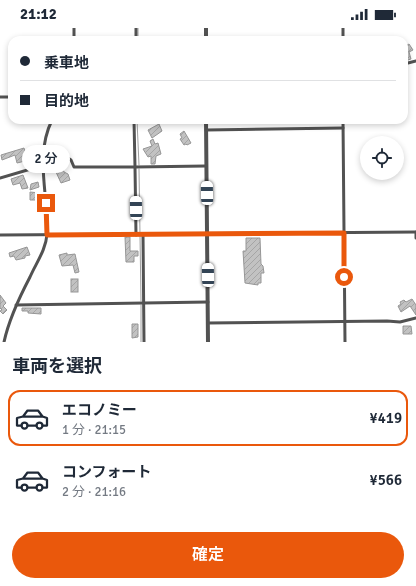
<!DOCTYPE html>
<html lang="ja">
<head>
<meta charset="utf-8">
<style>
  body { margin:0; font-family:Signika,"Noto Sans JP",sans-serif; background:#f2f2f3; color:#1f2937; height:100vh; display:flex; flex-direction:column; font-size:15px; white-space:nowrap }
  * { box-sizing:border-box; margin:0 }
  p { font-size:13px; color:#747a83 }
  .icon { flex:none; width:22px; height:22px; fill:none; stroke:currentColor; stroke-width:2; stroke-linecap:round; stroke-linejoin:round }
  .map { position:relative; height:314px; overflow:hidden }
  .sheet { display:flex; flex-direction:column; background:#fff; flex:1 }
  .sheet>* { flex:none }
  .hud { position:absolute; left:8px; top:8px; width:400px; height:88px; border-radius:12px; box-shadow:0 2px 6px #0003; display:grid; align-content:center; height:88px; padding:0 12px; background:#fff }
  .controls { position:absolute; left:360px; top:108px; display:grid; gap:8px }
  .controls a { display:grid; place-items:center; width:44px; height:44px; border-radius:50%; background:#fff; box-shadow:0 2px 6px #0003; font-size:20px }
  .end { position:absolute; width:18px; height:18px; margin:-9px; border:5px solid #ea580c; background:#fff; box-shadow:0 0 0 2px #fff }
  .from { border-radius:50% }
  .bubble { position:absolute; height:28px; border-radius:14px; background:#fff; box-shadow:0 2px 6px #0003; font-size:13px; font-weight:600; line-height:28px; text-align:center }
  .car { position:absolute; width:12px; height:24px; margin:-12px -6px; border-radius:5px; box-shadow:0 0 3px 1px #0007; background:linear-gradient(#fff 24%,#345 0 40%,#fff 0 76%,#345 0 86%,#fff 0) }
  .hud b { display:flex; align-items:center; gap:14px; height:38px; font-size:15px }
  .hud b+b { border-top:1px solid #e0e1e3 }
  .hud i { width:10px; height:10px; background:#1f2937 }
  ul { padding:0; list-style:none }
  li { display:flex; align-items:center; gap:12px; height:56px; margin:0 8px 6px; padding:0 4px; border:2px solid transparent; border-radius:12px }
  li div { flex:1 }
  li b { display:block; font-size:15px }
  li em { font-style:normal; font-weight:600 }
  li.selected { border-color:#ea580c }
  li>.icon { width:36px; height:36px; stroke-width:1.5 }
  h2 { padding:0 12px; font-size:18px; line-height:48px }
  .action { display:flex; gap:8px; margin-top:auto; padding:8px 12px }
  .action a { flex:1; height:46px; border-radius:24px; background:#ea580c; color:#fff; font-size:16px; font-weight:600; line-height:46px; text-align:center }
  .status { display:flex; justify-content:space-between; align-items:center; height:28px; padding:0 20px; background:#fff; direction:ltr }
  .status svg { height:11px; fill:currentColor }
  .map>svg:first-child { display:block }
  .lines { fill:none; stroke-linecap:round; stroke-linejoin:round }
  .stream { stroke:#a0a0a0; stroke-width:1 }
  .building { fill:url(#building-hatch); stroke:#969696 }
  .minor { stroke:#525252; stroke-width:3 }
  .tertiary { stroke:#525252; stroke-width:4 }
  .route { stroke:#ea580c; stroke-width:5 }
</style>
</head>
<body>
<div class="status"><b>21:12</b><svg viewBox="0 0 49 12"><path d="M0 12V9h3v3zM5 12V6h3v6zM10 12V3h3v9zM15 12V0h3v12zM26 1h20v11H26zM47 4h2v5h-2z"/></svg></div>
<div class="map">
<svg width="416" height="314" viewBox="0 0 416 314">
  <defs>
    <pattern id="building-hatch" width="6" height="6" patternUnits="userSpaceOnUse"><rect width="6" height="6" fill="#c2c2c2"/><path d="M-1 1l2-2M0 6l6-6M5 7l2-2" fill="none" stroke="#a5a5a5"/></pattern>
  </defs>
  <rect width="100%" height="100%" fill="#fff"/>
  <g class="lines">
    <g class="stream">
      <path d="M 138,12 L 138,0"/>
      <path d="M 137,92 L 139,137"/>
      <path d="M 139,141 L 141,273"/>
      <path d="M 141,277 L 141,314"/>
    </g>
  </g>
  <g class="building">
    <path d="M 409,16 L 413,22 L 409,24 L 411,31 L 405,33 L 404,19 Z"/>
    <path d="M 159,96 L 162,103 L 152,110 L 148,102 Z"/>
    <path d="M 184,103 L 191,115 L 187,117 L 186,116 L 184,117 L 180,111 L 182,110 L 180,106 Z"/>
    <path d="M 153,111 L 155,116 L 158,115 L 161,126 L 156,128 L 155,136 L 151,136 L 151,128 L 148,129 L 143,121 L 152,118 L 150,113 Z"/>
    <path d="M 24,120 L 26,127 L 33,125 L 35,133 L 30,134 L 29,132 L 17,135 L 15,127 L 2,132 L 1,127 Z"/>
    <path d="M 61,135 L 64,144 L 68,146 L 70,152 L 61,155 L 56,144 L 48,144 L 47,140 Z"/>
    <path d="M 23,147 L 28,160 L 22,161 L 20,155 L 13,157 L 11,151 Z"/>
    <path d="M 38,154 L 39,159 L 30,162 L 31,156 Z"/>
    <path d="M 30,164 L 40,165 L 39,172 L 30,172 Z"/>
    <path d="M 125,209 L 130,209 L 130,223 L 138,223 L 138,228 L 134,228 L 134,234 L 126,234 Z"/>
    <path d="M 246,210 L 260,210 L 261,236 L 263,238 L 264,245 L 261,245 L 261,255 L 258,255 L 258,257 L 245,255 L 243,223 L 246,223 Z"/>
    <path d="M 27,219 L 30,227 L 25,228 L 25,230 L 16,232 L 14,228 L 10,229 L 9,225 Z"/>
    <path d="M 67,225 L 67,227 L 75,226 L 79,244 L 75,245 L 73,237 L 62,238 L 59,227 Z"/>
    <rect x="71" y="251" width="7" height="13"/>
    <path d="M 0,267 L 6,275 L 3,278 L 7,282 L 3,286 L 0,283 L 2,282 L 0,280 Z"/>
    <path d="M 412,271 L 416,277 L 416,287 L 410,278 L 401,284 L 398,278 L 401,276 L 400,274 L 404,272 L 406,274 Z"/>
    <path d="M 22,280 L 41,280 L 41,286 L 28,285 L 28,283 L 22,283 Z"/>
    <path d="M 132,296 L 138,296 L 138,309 L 132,310 Z"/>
    <path d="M 403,298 L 411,298 L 412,306 L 403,306 Z"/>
  </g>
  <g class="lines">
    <g class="minor">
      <path d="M 74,0 L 74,12"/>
      <path d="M 343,0 L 343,12"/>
      <path d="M 136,12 L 136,0"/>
      <path d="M 404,36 L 416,33"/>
      <path d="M 0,69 L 12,69"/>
      <path d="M 343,92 L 345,314"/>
      <path d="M 206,102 L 343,100"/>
      <path d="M 42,131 L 68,130 L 71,132 L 74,139 L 135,139 L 134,92"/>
      <path d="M 0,150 L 41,138"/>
      <path d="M 416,204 L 416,210"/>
      <path d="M 143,206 L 144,314"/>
      <path d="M 0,207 L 416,204"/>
      <path d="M 136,207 L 135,139 L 206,138"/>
      <path d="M 16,277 L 208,274"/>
      <path d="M 208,295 L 387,293 L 400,294 L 416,290"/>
      <path d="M 4,314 C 9,291 19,270 30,249 C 36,235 46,222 47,206 C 49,167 34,129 52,92"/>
    </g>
    <g class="tertiary">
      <path d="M 206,0 L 206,12"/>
      <path d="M 206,92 L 208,314"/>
    </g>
  </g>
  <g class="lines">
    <path class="route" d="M 46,175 L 47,207 L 344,205 L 344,249"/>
  </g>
</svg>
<div class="controls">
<a><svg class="icon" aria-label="locate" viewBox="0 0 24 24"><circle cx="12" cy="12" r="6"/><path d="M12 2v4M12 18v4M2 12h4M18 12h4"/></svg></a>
</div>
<i class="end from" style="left:344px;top:249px"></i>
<i class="end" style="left:46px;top:175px"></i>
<div class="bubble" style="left:22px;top:117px;width:48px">2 分</div>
<i class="car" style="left:207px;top:165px;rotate:359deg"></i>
<i class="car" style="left:136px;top:180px;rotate:359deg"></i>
<i class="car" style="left:208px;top:247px;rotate:359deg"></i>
<div class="hud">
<b><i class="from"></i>乗車地</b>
<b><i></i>目的地</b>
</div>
</div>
<section class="sheet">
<h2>車両を選択</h2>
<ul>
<li class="selected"><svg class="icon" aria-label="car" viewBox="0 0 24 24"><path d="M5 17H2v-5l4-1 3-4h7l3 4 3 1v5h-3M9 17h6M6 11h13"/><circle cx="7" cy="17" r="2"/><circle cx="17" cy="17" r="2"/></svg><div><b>エコノミー</b><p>1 分 · 21:15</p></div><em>¥419</em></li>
<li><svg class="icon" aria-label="car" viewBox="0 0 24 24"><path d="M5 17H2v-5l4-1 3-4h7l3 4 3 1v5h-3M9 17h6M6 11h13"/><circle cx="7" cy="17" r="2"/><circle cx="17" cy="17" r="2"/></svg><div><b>コンフォート</b><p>2 分 · 21:16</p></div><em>¥566</em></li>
</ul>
<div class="action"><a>確定</a></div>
</section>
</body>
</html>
